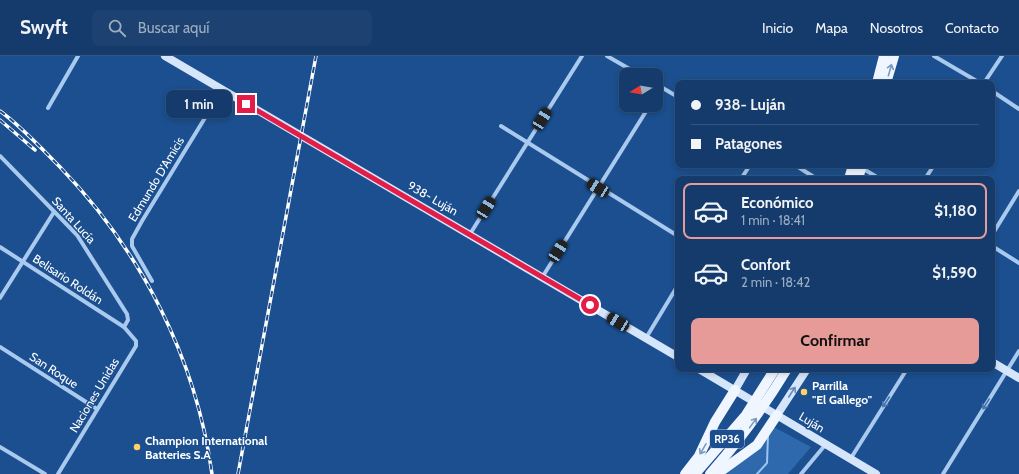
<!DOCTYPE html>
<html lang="es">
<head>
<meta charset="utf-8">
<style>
  body { margin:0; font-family:Cabin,sans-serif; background:#1d4271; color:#f1f3f6; height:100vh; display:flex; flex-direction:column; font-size:15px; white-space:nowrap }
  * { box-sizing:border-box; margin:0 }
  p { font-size:13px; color:#9dadc1 }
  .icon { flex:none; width:22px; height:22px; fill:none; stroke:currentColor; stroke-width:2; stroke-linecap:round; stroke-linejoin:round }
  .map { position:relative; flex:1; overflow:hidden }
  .side { position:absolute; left:675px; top:120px; width:320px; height:196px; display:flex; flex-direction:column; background:#143b6b; border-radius:8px; box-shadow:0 2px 6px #0003,0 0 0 1px #33557e }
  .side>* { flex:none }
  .hud { position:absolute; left:675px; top:24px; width:320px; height:88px; border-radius:8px; box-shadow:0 2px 6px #0003,0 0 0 1px #33557e; display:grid; align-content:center; height:88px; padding:0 16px; background:#143b6b }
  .needle { width:26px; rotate:259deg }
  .buttons { position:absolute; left:619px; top:12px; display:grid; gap:8px }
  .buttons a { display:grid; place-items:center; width:44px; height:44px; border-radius:8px; background:#143b6b; box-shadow:0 2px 6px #0003,0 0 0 1px #33557e; font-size:20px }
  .end { position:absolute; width:18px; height:18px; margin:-9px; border:5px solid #e11d48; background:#fff; box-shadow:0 0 0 2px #fff }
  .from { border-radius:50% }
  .bubble { position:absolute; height:28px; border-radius:8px; background:#143b6b; box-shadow:0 2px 6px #0003,0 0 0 1px #33557e; font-size:13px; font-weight:800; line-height:28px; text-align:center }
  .car { position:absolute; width:12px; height:24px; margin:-12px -6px; border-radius:5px; box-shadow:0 0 3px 1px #0007; background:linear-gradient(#222 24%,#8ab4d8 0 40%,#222 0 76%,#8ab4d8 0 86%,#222 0) }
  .hud b { display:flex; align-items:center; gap:14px; height:38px; font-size:15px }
  .hud b+b { border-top:1px solid #33557e }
  .hud i { width:10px; height:10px; background:#f1f3f6 }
  ul { padding:7px 0 0; list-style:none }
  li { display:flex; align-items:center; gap:12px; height:56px; margin:0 8px 6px; padding:0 8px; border:2px solid transparent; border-radius:8px }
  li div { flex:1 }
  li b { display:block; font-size:15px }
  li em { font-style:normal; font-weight:800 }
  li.active { border-color:#e69b98 }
  li>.icon { width:36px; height:36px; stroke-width:1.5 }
  .action { display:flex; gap:8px; margin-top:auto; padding:8px 16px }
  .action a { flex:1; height:46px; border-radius:8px; background:#e69b98; color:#111; font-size:16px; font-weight:800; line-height:46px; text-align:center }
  header { display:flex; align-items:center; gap:24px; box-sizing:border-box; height:56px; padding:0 20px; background:#143b6b; border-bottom:1px solid #33557e }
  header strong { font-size:19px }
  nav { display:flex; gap:22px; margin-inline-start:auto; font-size:14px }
  .search { width:280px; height:36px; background:#1d4271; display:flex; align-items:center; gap:10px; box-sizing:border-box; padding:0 14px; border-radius:8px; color:#9dadc1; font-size:15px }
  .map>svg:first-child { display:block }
  .green { fill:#2e69ad }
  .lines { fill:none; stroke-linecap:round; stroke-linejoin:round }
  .stream { stroke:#9cc4f0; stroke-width:2 }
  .street { stroke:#a9c9ee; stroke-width:4 }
  .secondary { stroke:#d6e6fa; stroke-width:8 }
  .primary { stroke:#f0f6ff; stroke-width:10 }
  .rail-casing { stroke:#fff; stroke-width:3.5 }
  .rail { stroke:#1b4f8f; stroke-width:2; stroke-dasharray:6; stroke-linecap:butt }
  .oneway { stroke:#7b9ac1 }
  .oneway2 { stroke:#668bba }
  .oneway3 { stroke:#4674ac }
  .route { stroke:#e11d48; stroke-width:5 }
  .poi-dot { fill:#ffd166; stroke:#1b4f8f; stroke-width:1.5 }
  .labels { text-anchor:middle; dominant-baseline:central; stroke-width:3; stroke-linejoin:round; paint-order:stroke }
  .shield { fill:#1b4f8f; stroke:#bbcadd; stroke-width:1 }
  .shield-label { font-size:11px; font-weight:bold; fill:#fff }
  .street-label { font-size:12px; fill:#fff; stroke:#1b4f8f }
  .poi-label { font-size:12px; font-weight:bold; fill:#fff; stroke:#1b4f8f; text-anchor:start }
</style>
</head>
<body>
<header>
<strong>Swyft</strong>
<div class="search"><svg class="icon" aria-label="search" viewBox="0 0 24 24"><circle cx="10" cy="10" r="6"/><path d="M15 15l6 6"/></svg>Buscar aquí</div>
<nav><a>Inicio</a><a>Mapa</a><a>Nosotros</a><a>Contacto</a></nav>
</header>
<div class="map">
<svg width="1019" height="418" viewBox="0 0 1019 418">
  <rect width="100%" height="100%" fill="#1b4f8f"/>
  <path class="green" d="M 770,369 L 811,391 L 788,418 L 727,418 Z"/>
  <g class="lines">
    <path class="stream" d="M 757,418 L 767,407 L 768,379"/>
    <g class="street">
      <path d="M 607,0 L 640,19"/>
      <path d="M 934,0 L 980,27"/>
      <path d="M 984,27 L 1002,0"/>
      <path d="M 656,28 L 678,41"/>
      <path d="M 992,35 L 1019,53"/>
      <path d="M 656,39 L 661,31"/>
      <path d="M 48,52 L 78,0"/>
      <path d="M 501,70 L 678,180"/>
      <path d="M 0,100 L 77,179 L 127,258 L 128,264 L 124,271"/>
      <path d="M 795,109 L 817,123"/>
      <path d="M 862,112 L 880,123"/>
      <path d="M 741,123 L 750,109"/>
      <path d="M 925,123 L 934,109"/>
      <path d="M 470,178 L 582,0"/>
      <path d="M 992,179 L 1019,135"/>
      <path d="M 992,190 L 1019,207"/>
      <path d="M 0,191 L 124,271 L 136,285 L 136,290 L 58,418"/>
      <path d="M 543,220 L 650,49"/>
      <path d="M 152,225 L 132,190 L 132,183 L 142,165 L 222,34"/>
      <path d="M 0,242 L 54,156"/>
      <path d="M 646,282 L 678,229"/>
      <path d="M 0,291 L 97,353"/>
      <path d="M 0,391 L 45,418"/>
      <path d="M 851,402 L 907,313"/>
      <path d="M 801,418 L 826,388"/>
      <path d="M 943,418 L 1019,295"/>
    </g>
    <g class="secondary">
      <path d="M 165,0 L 678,301"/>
      <path d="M 992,306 L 1019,322"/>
      <path d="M 699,313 L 876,418"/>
      <path d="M 735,334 L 747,313"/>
      <path d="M 777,359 L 807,313"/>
    </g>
    <g class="primary">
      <path d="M 877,27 L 884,0"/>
      <path d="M 886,27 L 894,0"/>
      <path d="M 849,123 L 853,109"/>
      <path d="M 858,123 L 862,109"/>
      <path d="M 685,418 L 699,400 L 715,366 L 735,334"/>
      <path d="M 695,418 L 746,359 L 775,313"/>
      <path d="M 710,418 C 739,385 764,351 787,313"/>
      <path d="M 717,418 L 757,389 L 777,359"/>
    </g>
    <g class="rail-casing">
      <g id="rail">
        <path d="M 0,55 C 22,71 41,92 60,111 C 141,195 196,302 212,418"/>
        <path d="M 0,64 L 35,94"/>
        <path d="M 238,418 L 316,0"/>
      </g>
    </g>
    <use href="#rail" class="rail"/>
  </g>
  <defs><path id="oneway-shaft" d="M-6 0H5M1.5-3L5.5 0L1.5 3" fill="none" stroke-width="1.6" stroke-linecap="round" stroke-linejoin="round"/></defs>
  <g class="oneway">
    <use href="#oneway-shaft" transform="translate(890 14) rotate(-74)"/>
    <use href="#oneway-shaft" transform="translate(753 367) rotate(-54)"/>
    <use href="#oneway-shaft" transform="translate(703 393) rotate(120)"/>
  </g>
  <use class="oneway2" href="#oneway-shaft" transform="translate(792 336) rotate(-57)"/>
  <g class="oneway3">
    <use href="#oneway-shaft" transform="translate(886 346) rotate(123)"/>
    <use href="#oneway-shaft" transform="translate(986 348) rotate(122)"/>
  </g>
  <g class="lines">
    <path class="route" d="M 246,48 L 590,249"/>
  </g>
  <g class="poi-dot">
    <circle cx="804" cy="336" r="4"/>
    <circle cx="137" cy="391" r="4"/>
  </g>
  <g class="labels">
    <rect class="shield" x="710" y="374" width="34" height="18" rx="3"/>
    <g class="shield-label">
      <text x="727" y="383">RP36</text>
    </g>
    <g class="street-label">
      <text transform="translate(156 123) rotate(-59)">Edmundo D'Amicis</text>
      <text transform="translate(433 142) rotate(30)">938- Luján</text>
      <text transform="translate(74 164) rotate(48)">Santa Lucía</text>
      <text transform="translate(68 223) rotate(33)">Belisario Roldán</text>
      <text transform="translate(54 314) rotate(33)">San Roque</text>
      <text transform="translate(94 339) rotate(-59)">Naciones Unidas</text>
      <text transform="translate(812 366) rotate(31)">Luján</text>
    </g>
    <g class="poi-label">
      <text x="812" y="329">Parrilla<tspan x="812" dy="14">"El Gallego"</tspan></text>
      <text x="145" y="384">Champion International<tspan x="145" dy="14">Batteries S.A</tspan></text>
    </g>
  </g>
</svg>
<div class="buttons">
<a><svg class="needle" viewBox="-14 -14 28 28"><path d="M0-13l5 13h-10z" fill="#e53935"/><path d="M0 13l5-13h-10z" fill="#9dadc1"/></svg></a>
</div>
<i class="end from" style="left:590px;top:249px"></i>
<i class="end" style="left:246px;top:48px"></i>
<div class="bubble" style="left:166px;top:34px;width:66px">1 min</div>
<i class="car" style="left:542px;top:63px;rotate:32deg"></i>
<i class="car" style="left:598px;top:132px;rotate:302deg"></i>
<i class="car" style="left:486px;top:152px;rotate:32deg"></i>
<i class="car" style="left:558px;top:195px;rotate:32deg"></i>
<i class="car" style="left:618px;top:266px;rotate:301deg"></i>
<div class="hud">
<b><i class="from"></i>938- Luján</b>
<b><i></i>Patagones</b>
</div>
<section class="side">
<ul>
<li class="active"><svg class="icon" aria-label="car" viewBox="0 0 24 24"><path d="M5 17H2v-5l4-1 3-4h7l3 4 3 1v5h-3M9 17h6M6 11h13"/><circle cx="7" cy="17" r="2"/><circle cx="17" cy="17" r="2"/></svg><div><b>Económico</b><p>1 min · 18:41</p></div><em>$1,180</em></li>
<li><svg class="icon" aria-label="car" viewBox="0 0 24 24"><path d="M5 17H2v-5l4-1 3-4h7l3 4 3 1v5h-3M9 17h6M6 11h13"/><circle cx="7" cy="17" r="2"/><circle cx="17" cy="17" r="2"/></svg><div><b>Confort</b><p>2 min · 18:42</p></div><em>$1,590</em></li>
</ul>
<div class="action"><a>Confirmar</a></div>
</section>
</div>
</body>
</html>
